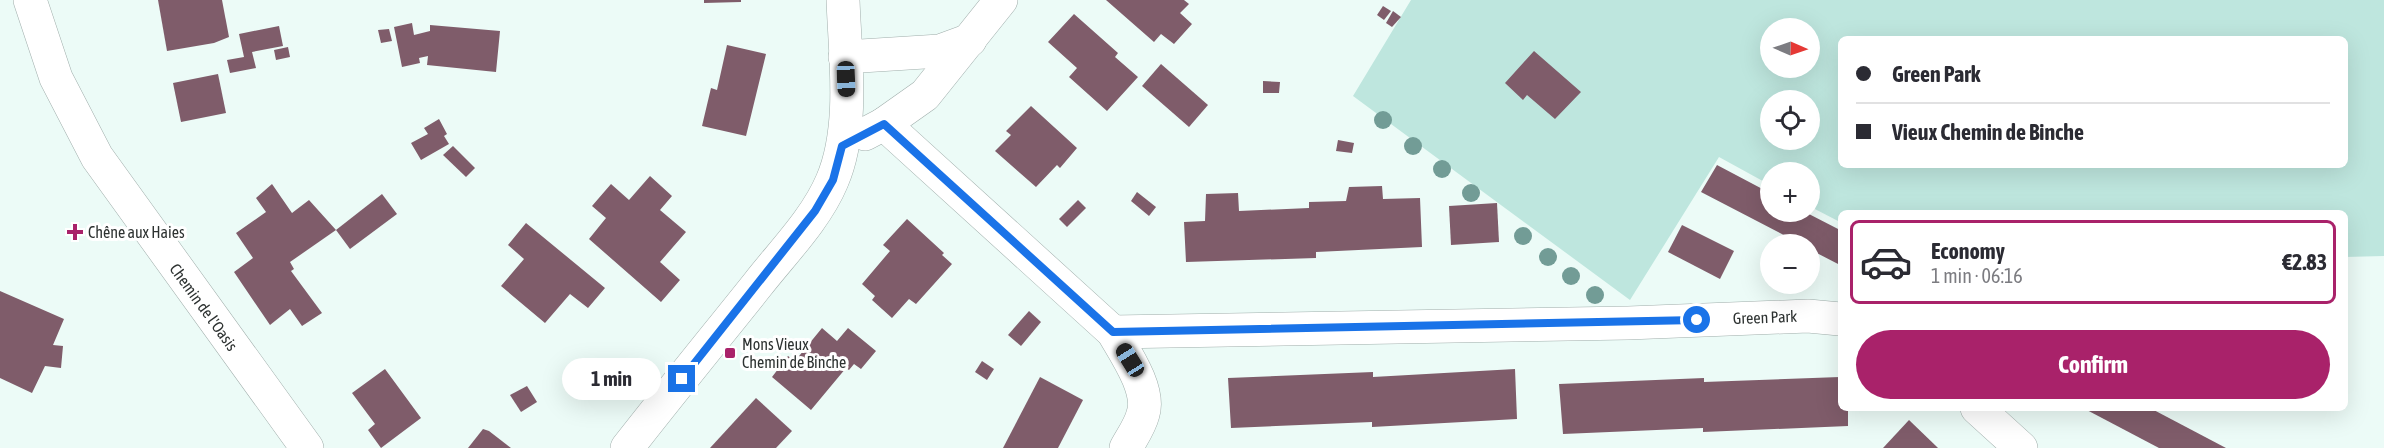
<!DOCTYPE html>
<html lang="en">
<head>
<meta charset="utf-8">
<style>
  body { margin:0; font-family:"Asap Condensed",sans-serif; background:#f2f2f3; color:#2b2b33; height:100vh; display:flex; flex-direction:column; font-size:22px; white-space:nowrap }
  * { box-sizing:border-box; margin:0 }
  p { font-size:20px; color:#7c7c81 }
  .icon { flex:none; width:33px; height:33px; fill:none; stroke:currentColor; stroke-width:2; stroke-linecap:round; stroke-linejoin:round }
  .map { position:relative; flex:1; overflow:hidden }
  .sheet { position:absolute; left:1838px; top:210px; width:510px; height:201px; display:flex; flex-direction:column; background:#fff; border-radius:9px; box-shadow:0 6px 24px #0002 }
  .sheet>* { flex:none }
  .banner { position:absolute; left:1838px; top:36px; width:510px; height:132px; border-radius:9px; box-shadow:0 6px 24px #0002; display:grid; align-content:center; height:132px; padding:0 18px; background:#fff }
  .needle { width:39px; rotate:92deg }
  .fabs { position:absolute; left:1760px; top:18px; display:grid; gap:12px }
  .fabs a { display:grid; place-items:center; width:60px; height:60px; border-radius:50%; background:#fff; box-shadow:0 6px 24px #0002; font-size:30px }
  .end { position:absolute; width:27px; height:27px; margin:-14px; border:8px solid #1a73e8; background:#fff; box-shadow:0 0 0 3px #fff }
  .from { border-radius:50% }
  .bubble { position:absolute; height:42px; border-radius:21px; background:#fff; box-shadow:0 6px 24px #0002; font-size:20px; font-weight:700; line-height:42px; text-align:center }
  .car { position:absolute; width:18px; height:36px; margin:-18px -9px; border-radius:8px; box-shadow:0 0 4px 2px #0007; background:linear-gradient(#222 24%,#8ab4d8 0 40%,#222 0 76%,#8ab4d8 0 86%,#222 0) }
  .banner b { display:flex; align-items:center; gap:21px; height:57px; font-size:22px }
  .banner b+b { border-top:2px solid #e1e1e2 }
  .banner i { width:15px; height:15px; background:#2b2b33 }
  ul { padding:10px 0 0; list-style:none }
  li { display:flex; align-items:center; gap:18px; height:84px; margin:0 12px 9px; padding:0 6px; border:3px solid transparent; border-radius:9px }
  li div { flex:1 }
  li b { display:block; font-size:22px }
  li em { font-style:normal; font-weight:700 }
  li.active { border-color:#a9226a }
  li>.icon { width:54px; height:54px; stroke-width:1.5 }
  .primary-button { display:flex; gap:12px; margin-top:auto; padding:12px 18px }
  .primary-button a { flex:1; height:69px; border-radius:36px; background:#a9226a; color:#fff; font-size:24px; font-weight:700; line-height:69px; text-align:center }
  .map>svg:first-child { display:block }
  .green { fill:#bee6de; fill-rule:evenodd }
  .building { fill:#7f5c6a }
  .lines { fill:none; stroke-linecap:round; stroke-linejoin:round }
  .street-casing { stroke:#a0aeab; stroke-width:34 }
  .street { stroke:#fff; stroke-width:33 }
  .tree { fill:#729c96 }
  .route { stroke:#1a73e8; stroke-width:8 }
  .poi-dot { fill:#a9226a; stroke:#fff; stroke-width:2 }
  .labels { text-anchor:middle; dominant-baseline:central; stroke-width:6; stroke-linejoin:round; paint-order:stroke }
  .poi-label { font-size:16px; fill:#2d3231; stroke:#fff; text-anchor:start }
  .street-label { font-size:16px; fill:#2d3231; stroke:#fff }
</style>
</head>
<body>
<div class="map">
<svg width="2384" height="448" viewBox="0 0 2384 448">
  <rect width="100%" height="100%" fill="#ecfbf7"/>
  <path class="green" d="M 1411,0 L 2384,0 L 2384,256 L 2345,257 L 2344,213 L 1840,213 L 1840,222 L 1809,206 L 1809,172 L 1770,172 L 1770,185 L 1719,157 L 1630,300 L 1353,96 ZM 1770,28 L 1809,28 L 1809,68 L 1770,68 ZM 1840,39 L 2344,39 L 2344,165 L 1840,165 ZM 1770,100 L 1809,100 L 1809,140 L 1770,140 Z"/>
  <g class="building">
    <path d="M 158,0 L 222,0 L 229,37 L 214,43 L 167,51 Z"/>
    <path d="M 704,0 L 741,0 L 741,2 L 704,3 Z"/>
    <path d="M 1106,0 L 1184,0 L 1189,4 L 1180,13 L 1192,24 L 1174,44 L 1161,34 L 1154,42 Z"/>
    <path d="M 1383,6 L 1391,11 L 1384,20 L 1377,15 Z"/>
    <path d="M 1393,11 L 1401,17 L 1392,27 L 1386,23 Z"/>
    <path d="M 1074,14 L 1118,53 L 1115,57 L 1138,77 L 1107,111 L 1069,77 L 1077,68 L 1048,42 Z"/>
    <path d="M 412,23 L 414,35 L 430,31 L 430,25 L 500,31 L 496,72 L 427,65 L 428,56 L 419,58 L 420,63 L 402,67 L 394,27 Z"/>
    <path d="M 279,26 L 283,46 L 252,52 L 256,68 L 230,73 L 227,60 L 244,57 L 239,34 Z"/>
    <path d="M 389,29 L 392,41 L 381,43 L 378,30 Z"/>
    <path d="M 727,45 L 766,54 L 746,136 L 702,126 L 711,88 L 717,90 Z"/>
    <path d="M 288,47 L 290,57 L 276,60 L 274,50 Z"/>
    <path d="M 1534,51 L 1581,92 L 1555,119 L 1527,95 L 1523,100 L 1505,83 Z"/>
    <path d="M 1161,64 L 1208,105 L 1189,127 L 1142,86 Z"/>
    <path d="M 218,74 L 226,113 L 181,122 L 173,83 Z"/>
    <path d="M 1263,81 L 1280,82 L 1279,93 L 1263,93 Z"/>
    <path d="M 1031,106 L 1077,148 L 1060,168 L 1057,165 L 1036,187 L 995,151 L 1011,135 L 1006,131 Z"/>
    <path d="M 439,119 L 447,134 L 444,136 L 449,144 L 421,160 L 411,143 L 428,134 L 424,128 Z"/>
    <path d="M 1338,140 L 1354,143 L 1352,153 L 1336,151 Z"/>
    <path d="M 453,146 L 475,168 L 466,177 L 443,155 Z"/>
    <path d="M 1717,165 L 1770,193 L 1770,212 L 1805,212 L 1840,230 L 1840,265 L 1809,249 L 1809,244 L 1801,244 L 1701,192 Z"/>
    <path d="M 650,176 L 672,196 L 660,210 L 686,232 L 660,262 L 680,280 L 661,302 L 589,239 L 606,218 L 592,206 L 611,184 L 629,200 Z"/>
    <path d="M 272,184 L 292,213 L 309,200 L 336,230 L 290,262 L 294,269 L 291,271 L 322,313 L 302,326 L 290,309 L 270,325 L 234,272 L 253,258 L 236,233 L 266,212 L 256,198 Z"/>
    <path d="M 1382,186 L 1383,199 L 1420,198 L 1422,247 L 1316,252 L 1316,258 L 1186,262 L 1184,222 L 1205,221 L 1206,194 L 1238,193 L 1239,211 L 1309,208 L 1309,202 L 1346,201 L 1349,187 Z"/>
    <path d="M 1137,192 L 1156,207 L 1149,216 L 1131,201 Z"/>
    <path d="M 382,194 L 397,214 L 350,249 L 336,230 Z"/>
    <path d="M 1078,200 L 1086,208 L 1067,227 L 1059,219 Z"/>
    <path d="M 1497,203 L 1499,242 L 1451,245 L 1449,206 Z"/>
    <path d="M 907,219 L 944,253 L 942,255 L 952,264 L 916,304 L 909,299 L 892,318 L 872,300 L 875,296 L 862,284 L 890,251 L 883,245 Z"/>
    <path d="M 526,223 L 605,288 L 588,308 L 570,294 L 545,323 L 501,286 L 524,259 L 508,245 Z"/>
    <path d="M 1682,225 L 1734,251 L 1720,279 L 1668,252 Z"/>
    <path d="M 0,291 L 64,319 L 53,345 L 63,346 L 61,368 L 45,366 L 32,393 L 0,378 Z"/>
    <path d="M 1029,311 L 1041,322 L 1021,346 L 1008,335 Z"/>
    <path d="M 822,328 L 837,341 L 848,328 L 876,351 L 861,369 L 854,364 L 849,370 L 846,368 L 811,410 L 772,377 L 788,356 L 795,361 Z"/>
    <path d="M 982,361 L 994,369 L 987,380 L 975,372 Z"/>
    <path d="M 385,369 L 421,418 L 381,448 L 368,430 L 375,424 L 352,393 Z"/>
    <path d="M 1515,369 L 1517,419 L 1372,427 L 1372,422 L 1231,428 L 1228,378 L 1373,372 L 1373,377 Z"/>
    <path d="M 1040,377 L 1083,400 L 1058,448 L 1003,448 Z"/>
    <path d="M 1840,377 L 1840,408 L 1848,408 L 1848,426 L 1703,432 L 1703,428 L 1563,434 L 1559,384 L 1704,378 L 1704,382 Z"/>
    <path d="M 527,386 L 537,402 L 521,412 L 510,395 Z"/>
    <path d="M 756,398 L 792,431 L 776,448 L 710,448 Z"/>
    <path d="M 2083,408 L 2150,408 L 2226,448 L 2159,448 Z"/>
    <path d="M 1909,420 L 1936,446 L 1938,448 L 1883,448 Z"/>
    <path d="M 483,429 L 489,431 L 511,448 L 468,448 Z"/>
  </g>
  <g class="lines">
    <g class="street-casing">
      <g id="street">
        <path d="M 30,0 L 56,78 L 97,157 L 307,448"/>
        <path d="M 845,57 L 940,51 L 970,40"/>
        <path d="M 884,124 L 1113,332 C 1125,353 1151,390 1143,414 C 1140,426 1132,437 1126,448"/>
        <path d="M 865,134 L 884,124 L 925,95 L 1001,0"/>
        <path d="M 1113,332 L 1628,323 L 1808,316 L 1840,319"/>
        <path d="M 1977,408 L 2021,448"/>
        <path d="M 627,448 C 670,393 714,339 758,284 C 783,252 816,219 832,181 C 855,128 845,56 843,0"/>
      </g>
    </g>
    <use href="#street" class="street"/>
  </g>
  <g class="tree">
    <circle cx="1383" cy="120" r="9"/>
    <circle cx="1413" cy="146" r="9"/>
    <circle cx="1442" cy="169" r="9"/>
    <circle cx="1471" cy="193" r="9"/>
    <circle cx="1523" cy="236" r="9"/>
    <circle cx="1548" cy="257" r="9"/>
    <circle cx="1571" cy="276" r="9"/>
    <circle cx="1595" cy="295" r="9"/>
  </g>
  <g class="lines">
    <path class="route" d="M 682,379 L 815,211 L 833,180 L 842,146 L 884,124 L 1113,332 L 1697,320"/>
  </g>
  <g class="poi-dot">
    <path d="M72 223h6v6h6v6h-6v6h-6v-6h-6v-6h6z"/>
    <rect x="724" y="347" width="12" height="12" rx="3"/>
  </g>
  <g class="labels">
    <g class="poi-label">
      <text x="88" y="232">Chêne aux Haies</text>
      <text x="742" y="344">Mons Vieux<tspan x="742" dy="18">Chemin de Binche</tspan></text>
    </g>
    <g class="street-label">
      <text transform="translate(204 307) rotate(54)">Chemin de l'Oasis</text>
      <text transform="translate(1765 317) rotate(-2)">Green Park</text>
    </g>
  </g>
</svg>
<div class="fabs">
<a><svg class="needle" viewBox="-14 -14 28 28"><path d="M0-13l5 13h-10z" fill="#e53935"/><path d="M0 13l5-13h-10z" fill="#7c7c81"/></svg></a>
<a><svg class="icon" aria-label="locate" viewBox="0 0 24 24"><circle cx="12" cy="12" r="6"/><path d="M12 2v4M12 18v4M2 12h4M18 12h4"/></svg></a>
<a>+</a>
<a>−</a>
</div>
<i class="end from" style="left:1697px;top:320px"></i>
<i class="end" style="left:682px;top:379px"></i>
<div class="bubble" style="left:562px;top:358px;width:99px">1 min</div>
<i class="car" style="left:846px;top:79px;rotate:178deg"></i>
<i class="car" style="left:1130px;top:360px;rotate:328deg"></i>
<div class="banner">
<b><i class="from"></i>Green Park</b>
<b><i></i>Vieux Chemin de Binche</b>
</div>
<section class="sheet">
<ul>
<li class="active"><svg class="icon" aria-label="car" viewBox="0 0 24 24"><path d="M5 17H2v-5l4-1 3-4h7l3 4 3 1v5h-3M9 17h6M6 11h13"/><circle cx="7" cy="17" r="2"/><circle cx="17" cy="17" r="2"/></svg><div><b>Economy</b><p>1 min · 06:16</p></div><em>€2.83</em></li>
</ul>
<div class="primary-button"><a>Confirm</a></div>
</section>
</div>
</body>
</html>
